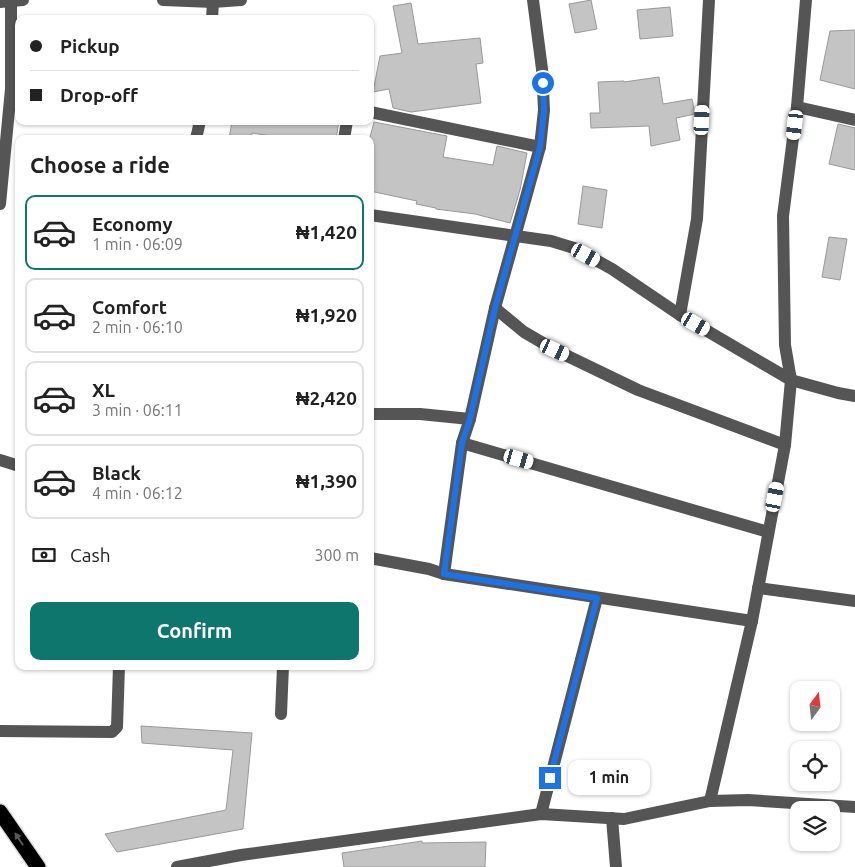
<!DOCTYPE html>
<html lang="en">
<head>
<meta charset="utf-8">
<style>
  body { margin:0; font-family:Ubuntu,sans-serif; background:#f2f2f2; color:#222; height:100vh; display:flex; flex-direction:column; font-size:19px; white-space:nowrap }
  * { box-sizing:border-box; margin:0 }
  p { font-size:16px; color:#767676 }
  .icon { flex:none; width:28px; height:28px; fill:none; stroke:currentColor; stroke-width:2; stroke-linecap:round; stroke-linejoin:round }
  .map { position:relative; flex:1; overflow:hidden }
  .side { position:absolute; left:15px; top:135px; width:359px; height:535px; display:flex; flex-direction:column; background:#fff; border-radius:10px; box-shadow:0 1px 4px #0004 }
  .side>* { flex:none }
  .banner { position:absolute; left:15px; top:15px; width:359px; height:110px; border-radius:10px; box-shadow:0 1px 4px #0004; display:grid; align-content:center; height:110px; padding:0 15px; background:#fff }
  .needle { width:32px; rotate:15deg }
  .controls { position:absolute; left:790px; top:681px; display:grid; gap:10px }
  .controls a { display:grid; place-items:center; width:50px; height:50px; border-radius:10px; background:#fff; box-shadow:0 1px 4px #0004; font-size:25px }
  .end { position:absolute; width:22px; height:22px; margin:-11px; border:6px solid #1a73e8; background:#fff; box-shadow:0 0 0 2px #fff }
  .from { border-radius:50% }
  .bubble { position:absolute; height:35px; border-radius:10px; background:#fff; box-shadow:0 1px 4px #0004; font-size:16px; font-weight:600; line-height:35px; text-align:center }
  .car { position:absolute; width:15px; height:30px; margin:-15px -8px; border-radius:6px; box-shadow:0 0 4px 1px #0007; background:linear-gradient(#fff 24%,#345 0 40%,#fff 0 76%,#345 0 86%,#fff 0) }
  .banner b { display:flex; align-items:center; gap:18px; height:48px; font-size:19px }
  .banner b+b { border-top:1px solid #e0e0e0 }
  .banner i { width:12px; height:12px; background:#222 }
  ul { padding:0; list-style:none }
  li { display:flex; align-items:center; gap:15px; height:75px; margin:0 10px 8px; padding:0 5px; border:2px solid #e0e0e0; border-radius:10px }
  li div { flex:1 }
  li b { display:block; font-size:19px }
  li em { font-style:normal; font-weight:600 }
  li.on { border-color:#0f766e }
  li>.icon { width:45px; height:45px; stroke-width:1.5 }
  h2 { padding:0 15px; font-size:22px; line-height:60px }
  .pay { display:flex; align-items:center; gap:12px; height:55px; padding:0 15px; font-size:19px }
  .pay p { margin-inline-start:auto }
  .cta { display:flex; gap:10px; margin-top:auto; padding:10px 15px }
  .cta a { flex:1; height:58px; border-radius:10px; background:#0f766e; color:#fff; font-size:20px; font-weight:600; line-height:58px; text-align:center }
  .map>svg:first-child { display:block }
  .building { fill:#c4c4c4; stroke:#999 }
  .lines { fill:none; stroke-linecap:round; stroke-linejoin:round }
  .highway-casing { stroke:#dbdbdb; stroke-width:18 }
  .minor { stroke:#555; stroke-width:12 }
  .highway { stroke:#000; stroke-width:15 }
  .oneway { fill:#595959 }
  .route { stroke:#1a73e8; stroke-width:6 }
</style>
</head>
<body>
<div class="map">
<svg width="855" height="867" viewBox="0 0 855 867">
  <rect width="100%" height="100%" fill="#fff"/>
  <g class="building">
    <path d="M 591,0 L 597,29 L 575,33 L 569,4 Z"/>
    <path d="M 411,3 L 418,44 L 480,38 L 483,63 L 476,64 L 481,103 L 411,112 L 393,108 L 389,89 L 373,92 L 380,56 L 402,53 L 393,6 Z"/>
    <path d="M 670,7 L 673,36 L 640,39 L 637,10 Z"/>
    <path d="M 855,30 L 855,89 L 820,80 L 830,31 Z"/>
    <path d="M 659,77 L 663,104 L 692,99 L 695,114 L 676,118 L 680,140 L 651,146 L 649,126 L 591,128 L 590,113 L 600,113 L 598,82 L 624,81 L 624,82 Z"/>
    <path d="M 232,121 L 339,121 L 336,139 L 291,139 L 252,133 L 251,139 L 229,139 Z"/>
    <path d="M 374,122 L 447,136 L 443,157 L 493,165 L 497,146 L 527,153 L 520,190 L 510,223 L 475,214 L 436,209 L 436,208 L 416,204 L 417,201 L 370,191 L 370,137 Z"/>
    <path d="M 838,124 L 855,128 L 855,170 L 829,164 Z"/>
    <path d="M 583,186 L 607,190 L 602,228 L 578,224 Z"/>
    <path d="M 829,237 L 847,239 L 840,280 L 822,277 Z"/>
    <path d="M 141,726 L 252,733 L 243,829 L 117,852 L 105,834 L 226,810 L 233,750 L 142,743 Z"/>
    <path d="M 422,841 L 422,843 L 486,842 L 485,867 L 344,867 L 342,853 Z"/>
  </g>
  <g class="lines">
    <g class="highway-casing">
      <path id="highway" d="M 0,812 L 38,867"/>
    </g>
    <g class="minor">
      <path d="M 163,0 L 213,2 L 241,0"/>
      <path d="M 0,2 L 23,0"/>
      <path d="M 212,19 L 213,2"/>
      <path d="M 797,107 L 855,120"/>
      <path d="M 370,112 L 540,147"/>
      <path d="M 196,139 L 200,121"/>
      <path d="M 344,139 L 347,121"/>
      <path d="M 0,204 L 11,89 L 11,1"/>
      <path d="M 370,215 L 551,241 L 574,248 L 612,269 L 680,315 L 791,380 L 838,393 L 855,396"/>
      <path d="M 495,308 L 524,332 L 555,350 L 638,390 L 785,445"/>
      <path d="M 680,315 L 697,219 L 709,0"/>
      <path d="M 370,414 L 420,414 L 470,419"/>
      <path d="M 462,443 L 768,532"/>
      <path d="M 0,460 L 19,466"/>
      <path d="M 370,558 L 429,569 L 444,574 L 752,621"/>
      <path d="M 444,574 L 462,443 L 470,419 L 495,308 L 540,147 L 544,110 L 542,69 L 533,0"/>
      <path d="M 758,588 L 855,601"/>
      <path d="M 281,714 L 283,666"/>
      <path d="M 0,731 L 112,732 L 117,727 L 119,666"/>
      <path d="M 710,801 L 752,621 L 785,445 L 791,380 L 785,345 L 783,216 L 797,107 L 806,0"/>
      <path d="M 541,814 L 597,598"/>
      <path d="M 612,818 L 616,867"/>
      <path d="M 177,867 L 241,855 L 541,814 L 624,819 L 710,801 L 748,800 L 855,807"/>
    </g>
    <use href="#highway" class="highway"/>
  </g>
  <defs><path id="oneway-solid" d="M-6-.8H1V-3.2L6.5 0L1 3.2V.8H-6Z" transform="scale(1.25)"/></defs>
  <use class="oneway" href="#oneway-solid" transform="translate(19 839) rotate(-123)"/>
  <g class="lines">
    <path class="route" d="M 543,83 L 544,110 L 540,147 L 495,308 L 470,419 L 462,443 L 444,574 L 597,598 L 550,778"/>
  </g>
</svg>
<div class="controls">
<a><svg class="needle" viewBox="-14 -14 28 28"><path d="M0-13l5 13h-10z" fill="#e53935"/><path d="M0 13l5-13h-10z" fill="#767676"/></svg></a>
<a><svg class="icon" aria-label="locate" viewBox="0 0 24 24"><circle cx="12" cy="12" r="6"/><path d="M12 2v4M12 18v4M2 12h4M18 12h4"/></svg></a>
<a><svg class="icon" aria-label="layers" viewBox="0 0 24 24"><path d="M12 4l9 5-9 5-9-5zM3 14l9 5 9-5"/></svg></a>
</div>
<i class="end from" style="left:543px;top:83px"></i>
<i class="end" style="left:550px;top:778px"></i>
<div class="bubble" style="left:568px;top:760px;width:82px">1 min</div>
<i class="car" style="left:702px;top:120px;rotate:3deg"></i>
<i class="car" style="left:795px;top:125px;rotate:187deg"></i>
<i class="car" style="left:586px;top:255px;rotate:119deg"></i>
<i class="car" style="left:696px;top:324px;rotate:120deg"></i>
<i class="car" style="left:555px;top:350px;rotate:115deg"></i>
<i class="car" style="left:519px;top:459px;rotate:106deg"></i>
<i class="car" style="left:775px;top:497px;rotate:11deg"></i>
<div class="banner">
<b><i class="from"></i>Pickup</b>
<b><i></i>Drop-off</b>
</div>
<section class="side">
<h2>Choose a ride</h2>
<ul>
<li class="on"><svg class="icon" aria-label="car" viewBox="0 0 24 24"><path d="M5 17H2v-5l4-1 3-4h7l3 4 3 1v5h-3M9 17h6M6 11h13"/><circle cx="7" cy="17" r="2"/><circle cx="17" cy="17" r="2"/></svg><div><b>Economy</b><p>1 min · 06:09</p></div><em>₦1,420</em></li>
<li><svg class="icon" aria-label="car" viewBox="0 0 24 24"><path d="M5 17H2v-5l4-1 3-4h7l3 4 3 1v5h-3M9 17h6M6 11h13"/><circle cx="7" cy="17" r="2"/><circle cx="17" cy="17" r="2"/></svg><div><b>Comfort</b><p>2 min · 06:10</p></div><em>₦1,920</em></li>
<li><svg class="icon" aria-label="car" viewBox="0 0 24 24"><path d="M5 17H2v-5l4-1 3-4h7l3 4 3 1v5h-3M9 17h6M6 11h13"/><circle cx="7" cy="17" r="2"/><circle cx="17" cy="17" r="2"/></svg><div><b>XL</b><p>3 min · 06:11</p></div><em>₦2,420</em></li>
<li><svg class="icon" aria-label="car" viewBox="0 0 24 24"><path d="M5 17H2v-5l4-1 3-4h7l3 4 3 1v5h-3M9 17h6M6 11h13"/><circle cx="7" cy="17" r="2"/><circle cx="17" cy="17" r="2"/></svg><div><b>Black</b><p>4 min · 06:12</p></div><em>₦1,390</em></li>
</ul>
<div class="pay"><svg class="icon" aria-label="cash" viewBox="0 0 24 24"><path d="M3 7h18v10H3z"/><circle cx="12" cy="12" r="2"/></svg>Cash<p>300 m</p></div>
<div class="cta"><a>Confirm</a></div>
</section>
</div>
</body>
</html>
